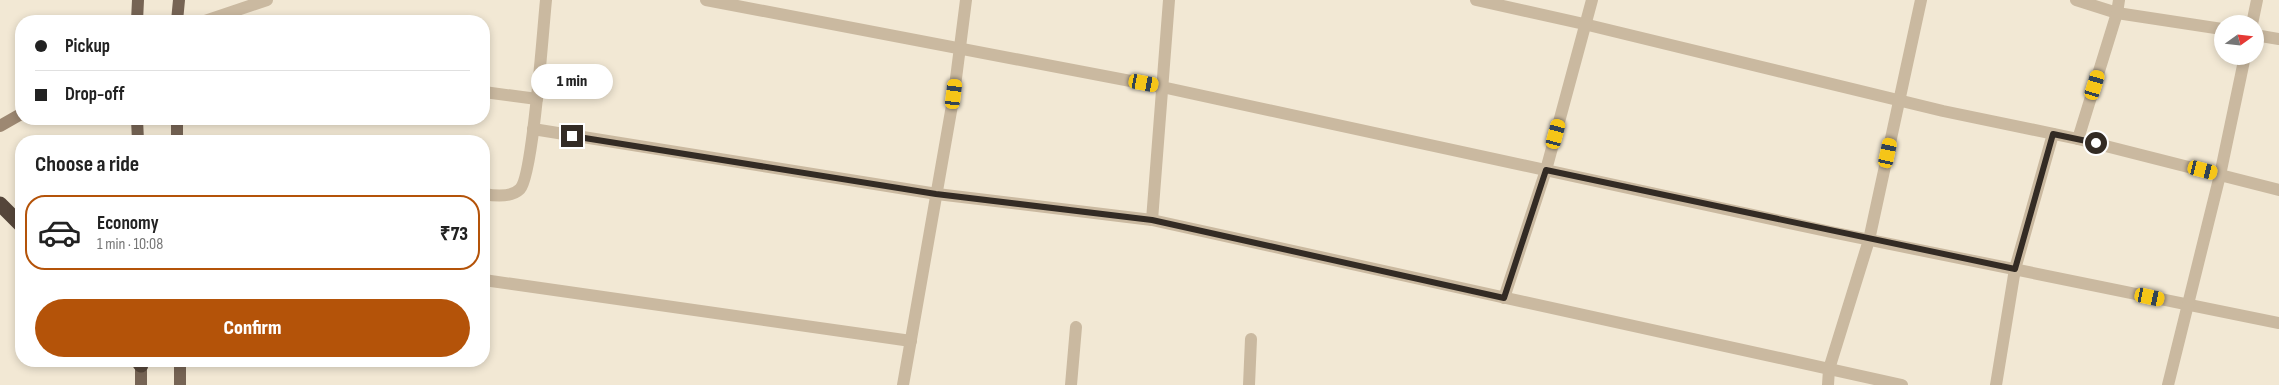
<!DOCTYPE html>
<html lang="en">
<head>
<meta charset="utf-8">
<style>
  body { margin:0; font-family:"Sofia Sans Condensed",sans-serif; background:#f6f6f6; color:#222; height:100vh; display:flex; flex-direction:column; font-size:19px; white-space:nowrap }
  * { box-sizing:border-box; margin:0 }
  p { font-size:16px; color:#767676 }
  .icon { flex:none; width:28px; height:28px; fill:none; stroke:currentColor; stroke-width:2; stroke-linecap:round; stroke-linejoin:round }
  .map { position:relative; flex:1; overflow:hidden }
  .drawer { position:absolute; left:15px; top:135px; width:475px; height:232px; display:flex; flex-direction:column; background:#fff; border-radius:20px; box-shadow:0 2px 8px #0003 }
  .drawer>* { flex:none }
  .guide { position:absolute; left:15px; top:15px; width:475px; height:110px; border-radius:20px; box-shadow:0 2px 8px #0003; display:grid; align-content:center; height:110px; padding:0 20px; background:#fff }
  .needle { width:32px; rotate:75deg }
  .tools { position:absolute; left:2214px; top:15px; display:grid; gap:10px }
  .tools a { display:grid; place-items:center; width:50px; height:50px; border-radius:50%; background:#fff; box-shadow:0 2px 8px #0003; font-size:25px }
  .end { position:absolute; width:22px; height:22px; margin:-11px; border:6px solid #332b24; background:#fff; box-shadow:0 0 0 2px #fff }
  .from { border-radius:50% }
  .bubble { position:absolute; height:35px; border-radius:18px; background:#fff; box-shadow:0 2px 8px #0003; font-size:16px; font-weight:800; line-height:35px; text-align:center }
  .car { position:absolute; width:15px; height:30px; margin:-15px -8px; border-radius:6px; box-shadow:0 0 4px 1px #0007; background:linear-gradient(#f5c518 24%,#345 0 40%,#f5c518 0 76%,#345 0 86%,#f5c518 0) }
  .guide b { display:flex; align-items:center; gap:18px; height:48px; font-size:19px }
  .guide b+b { border-top:1px solid #e0e0e0 }
  .guide i { width:12px; height:12px; background:#222 }
  ul { padding:0; list-style:none }
  li { display:flex; align-items:center; gap:15px; height:75px; margin:0 10px 8px; padding:0 10px; border:2px solid transparent; border-radius:20px }
  li div { flex:1 }
  li b { display:block; font-size:19px }
  li em { font-style:normal; font-weight:800 }
  li.selected { border-color:#b45309 }
  li>.icon { width:45px; height:45px; stroke-width:1.5 }
  h2 { padding:0 20px; font-size:22px; line-height:60px }
  .primary-button { display:flex; gap:10px; margin-top:auto; padding:10px 20px }
  .primary-button a { flex:1; height:58px; border-radius:30px; background:#b45309; color:#fff; font-size:20px; font-weight:800; line-height:58px; text-align:center }
  .map>svg:first-child { display:block }
  .lines { fill:none; stroke-linecap:round; stroke-linejoin:round }
  .street { stroke:#cab9a0; stroke-width:12 }
  .secondary { stroke:#9d8872; stroke-width:12 }
  .primary { stroke:#766454; stroke-width:12 }
  .highway { stroke:#55463a; stroke-width:15 }
  .route { stroke:#332b24; stroke-width:6 }
</style>
</head>
<body>
<div class="map">
<svg width="2279" height="385" viewBox="0 0 2279 385">
  <rect width="100%" height="100%" fill="#f2e8d4"/>
  <g class="lines">
    <g class="street">
      <path d="M 706,0 L 1162,87 L 1831,232 L 2279,323"/>
      <path d="M 1476,0 L 1584,24 L 1943,111 L 2078,139 L 2279,190"/>
      <path d="M 2076,0 L 2117,13 L 2222,29"/>
      <path d="M 205,21 L 267,0"/>
      <path d="M 2252,24 L 2257,0"/>
      <path d="M 2255,35 L 2279,39"/>
      <path d="M 484,92 L 537,99"/>
      <path d="M 533,129 L 937,194 L 1152,220 L 1902,385"/>
      <path d="M 2078,139 L 2117,13 L 2119,0"/>
      <path d="M 484,194 C 495,196 511,198 520,189 C 533,176 543,28 546,0"/>
      <path d="M 1152,220 L 1169,0"/>
      <path d="M 484,280 L 911,341"/>
      <path d="M 1504,298 L 1546,170 L 1592,0"/>
      <path d="M 903,385 L 954,94 L 966,0"/>
      <path d="M 1071,385 L 1076,327"/>
      <path d="M 1249,385 L 1251,339"/>
      <path d="M 1828,385 L 1829,369 L 1869,240 L 1921,0"/>
      <path d="M 1996,385 L 2015,269 L 2053,134"/>
      <path d="M 2168,385 L 2220,175 L 2245,56"/>
    </g>
    <path class="secondary" d="M 0,126 L 21,114"/>
    <g class="primary">
      <path d="M 137,21 L 138,0"/>
      <path d="M 177,21 L 179,0"/>
      <path d="M 137,119 L 138,141"/>
      <path d="M 177,119 L 177,141"/>
      <path d="M 141,361 L 141,385"/>
      <path d="M 180,361 L 180,385"/>
    </g>
    <g class="highway">
      <path d="M 0,204 L 21,225"/>
      <path d="M 138,361 L 141,365"/>
    </g>
  </g>
  <g class="lines">
    <path class="route" d="M 572,136 L 936,194 L 1152,220 L 1504,298 L 1546,170 L 2015,269 L 2053,134 L 2096,143"/>
  </g>
</svg>
<div class="tools">
<a><svg class="needle" viewBox="-14 -14 28 28"><path d="M0-13l5 13h-10z" fill="#e53935"/><path d="M0 13l5-13h-10z" fill="#767676"/></svg></a>
</div>
<i class="end from" style="left:2096px;top:143px"></i>
<i class="end" style="left:572px;top:136px"></i>
<div class="bubble" style="left:531px;top:64px;width:82px">1 min</div>
<i class="car" style="left:1144px;top:83px;rotate:100deg"></i>
<i class="car" style="left:2095px;top:85px;rotate:17deg"></i>
<i class="car" style="left:954px;top:94px;rotate:7deg"></i>
<i class="car" style="left:1556px;top:134px;rotate:15deg"></i>
<i class="car" style="left:1888px;top:153px;rotate:12deg"></i>
<i class="car" style="left:2203px;top:170px;rotate:104deg"></i>
<i class="car" style="left:2150px;top:297px;rotate:102deg"></i>
<div class="guide">
<b><i class="from"></i>Pickup</b>
<b><i></i>Drop-off</b>
</div>
<section class="drawer">
<h2>Choose a ride</h2>
<ul>
<li class="selected"><svg class="icon" aria-label="car" viewBox="0 0 24 24"><path d="M5 17H2v-5l4-1 3-4h7l3 4 3 1v5h-3M9 17h6M6 11h13"/><circle cx="7" cy="17" r="2"/><circle cx="17" cy="17" r="2"/></svg><div><b>Economy</b><p>1 min · 10:08</p></div><em>₹73</em></li>
</ul>
<div class="primary-button"><a>Confirm</a></div>
</section>
</div>
</body>
</html>
